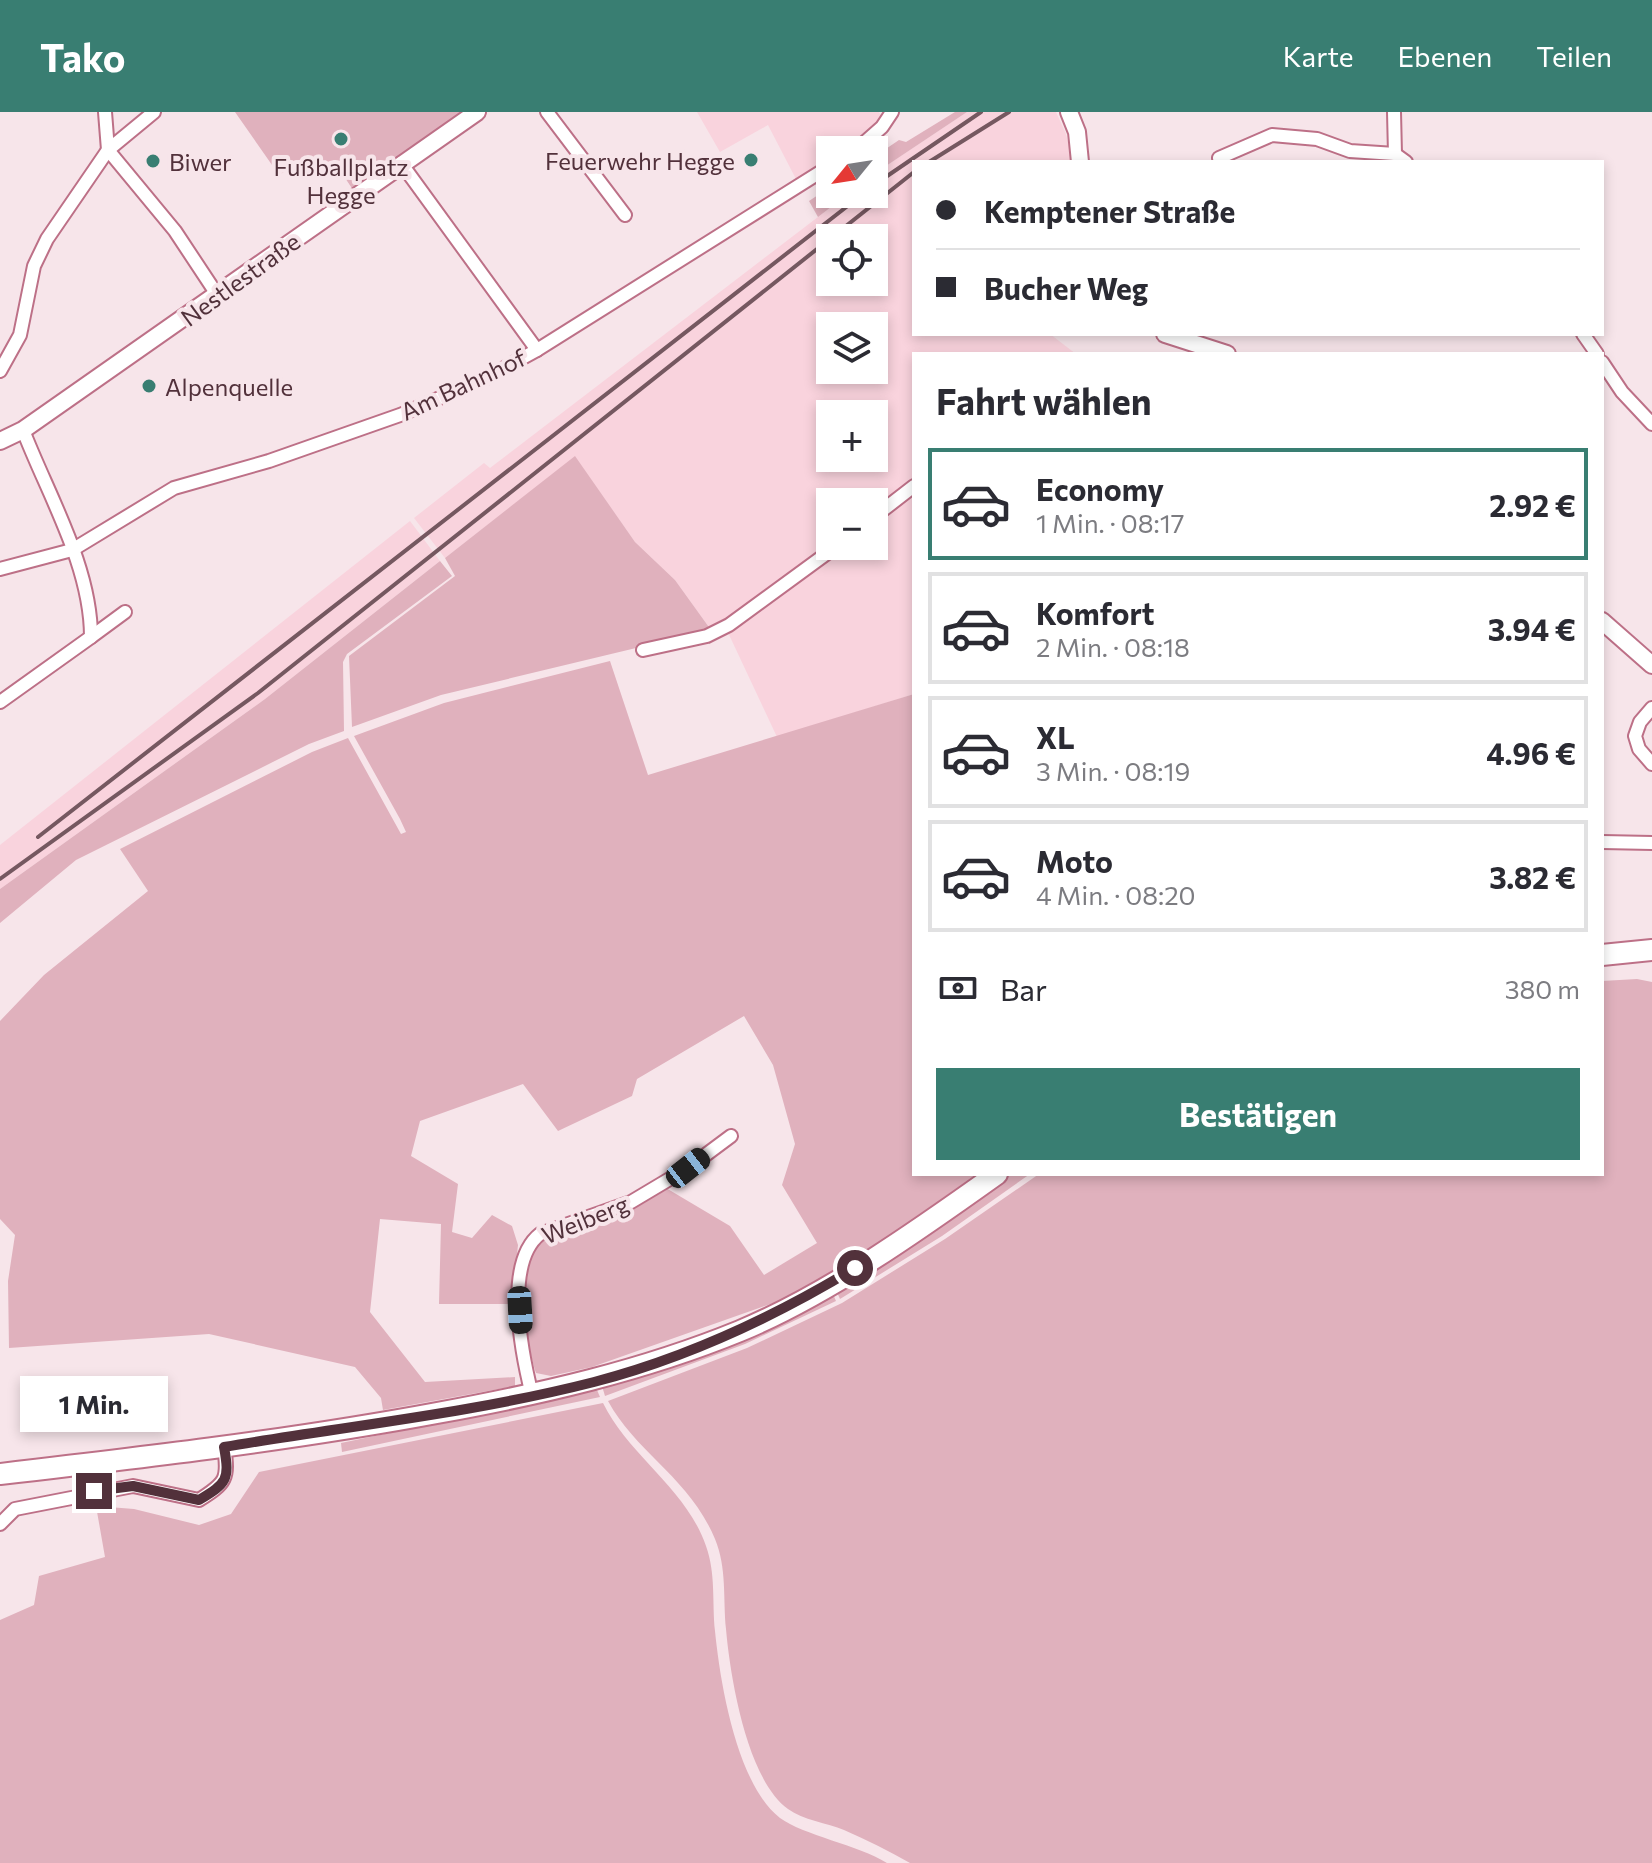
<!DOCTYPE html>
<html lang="de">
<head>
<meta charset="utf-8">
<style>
  body { margin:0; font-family:Commissioner,sans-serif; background:#f7f7f7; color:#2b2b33; height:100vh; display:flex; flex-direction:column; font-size:30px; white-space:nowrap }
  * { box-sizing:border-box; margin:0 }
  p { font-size:26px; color:#7c7c81 }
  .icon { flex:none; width:44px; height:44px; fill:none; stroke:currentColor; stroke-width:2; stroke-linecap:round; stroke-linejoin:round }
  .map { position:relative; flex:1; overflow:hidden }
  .drawer { position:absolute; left:912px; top:240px; width:692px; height:824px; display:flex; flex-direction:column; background:#fff; border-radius:0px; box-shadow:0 4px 12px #0003 }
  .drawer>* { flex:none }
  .guide { position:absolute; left:912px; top:48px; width:692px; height:176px; border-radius:0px; box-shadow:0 4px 12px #0003; display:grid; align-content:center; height:176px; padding:0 24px; background:#fff }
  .needle { width:52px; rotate:240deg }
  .controls { position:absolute; left:816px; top:24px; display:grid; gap:16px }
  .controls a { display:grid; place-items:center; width:72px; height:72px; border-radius:0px; background:#fff; box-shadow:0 4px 12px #0003; font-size:40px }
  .end { position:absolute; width:36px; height:36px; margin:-18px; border:10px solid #52313b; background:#fff; box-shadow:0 0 0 4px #fff }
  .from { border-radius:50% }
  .bubble { position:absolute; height:56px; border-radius:0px; background:#fff; box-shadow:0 4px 12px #0003; font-size:26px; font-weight:700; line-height:56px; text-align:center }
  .car { position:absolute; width:24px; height:48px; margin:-24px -12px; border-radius:10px; box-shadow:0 0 6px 2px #0007; background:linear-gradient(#222 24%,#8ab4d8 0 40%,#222 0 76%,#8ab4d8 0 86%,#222 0) }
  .guide b { display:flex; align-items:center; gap:28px; height:76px; font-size:30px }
  .guide b+b { border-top:2px solid #e1e1e2 }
  .guide i { width:20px; height:20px; background:#2b2b33 }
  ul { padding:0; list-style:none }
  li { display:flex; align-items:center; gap:24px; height:112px; margin:0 16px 12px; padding:0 8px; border:4px solid #e1e1e2; border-radius:0px }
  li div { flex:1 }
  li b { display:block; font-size:30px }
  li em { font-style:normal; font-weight:700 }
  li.active { border-color:#397e72 }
  li>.icon { width:72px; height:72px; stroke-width:1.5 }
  h2 { padding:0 24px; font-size:36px; line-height:96px }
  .pay { display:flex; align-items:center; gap:20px; height:88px; padding:0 24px; font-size:30px }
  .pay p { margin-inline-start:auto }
  .cta { display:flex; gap:16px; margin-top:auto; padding:16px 24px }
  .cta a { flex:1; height:92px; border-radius:0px; background:#397e72; color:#fff; font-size:32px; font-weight:700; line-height:92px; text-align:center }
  header { display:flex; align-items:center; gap:48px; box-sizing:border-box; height:112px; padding:0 40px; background:#397e72; color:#fff }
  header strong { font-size:38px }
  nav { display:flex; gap:44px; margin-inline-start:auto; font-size:28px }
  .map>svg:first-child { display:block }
  .built { fill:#f9d3dd; fill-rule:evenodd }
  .green { fill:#e0b1bd }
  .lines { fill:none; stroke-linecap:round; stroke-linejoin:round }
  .minor-casing { stroke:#bd7087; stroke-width:16 }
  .tertiary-casing { stroke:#bd7087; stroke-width:20 }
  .primary-casing { stroke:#bd7087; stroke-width:24 }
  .minor { stroke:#fff; stroke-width:12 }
  .tertiary { stroke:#fff; stroke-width:16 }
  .primary { stroke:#fff; stroke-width:20 }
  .rail { stroke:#755860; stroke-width:4 }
  .route { stroke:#52313b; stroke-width:10 }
  .poi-dot { fill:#397e72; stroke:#f7e5ea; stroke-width:3 }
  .labels { text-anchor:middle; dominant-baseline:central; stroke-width:8; stroke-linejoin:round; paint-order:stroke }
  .poi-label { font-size:24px; fill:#52313b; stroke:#f7e5ea; text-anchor:start }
  .street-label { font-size:24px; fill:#52313b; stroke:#f7e5ea }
</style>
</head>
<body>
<header>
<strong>Tako</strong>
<nav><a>Karte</a><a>Ebenen</a><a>Teilen</a></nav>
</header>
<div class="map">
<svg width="1652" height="1751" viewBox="0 0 1652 1751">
  <rect width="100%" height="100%" fill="#f7e5ea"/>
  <g class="built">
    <path d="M 697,0 L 879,0 L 882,5 L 855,33 L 846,38 L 830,38 L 830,47 L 796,67 L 768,13 L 720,40 Z"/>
    <path d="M 967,0 L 1056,0 L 1066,22 L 1073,50 L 914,50 L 914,222 L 1050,222 L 1076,242 L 914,242 L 914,582 L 777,625 L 724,512 L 711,518 L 675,468 L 635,430 L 575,345 L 445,446 L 414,406 L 484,351 L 490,356 L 848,82 L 874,82 L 874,62 ZM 830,126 L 874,126 L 874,170 L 830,170 ZM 830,214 L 874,214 L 874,258 L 830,258 ZM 830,302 L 874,302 L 874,346 L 830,346 ZM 830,390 L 874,390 L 874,434 L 830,434 Z"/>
    <path d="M 410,409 L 440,449 L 265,587 L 0,777 L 0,733 Z"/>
  </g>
  <g class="green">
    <path d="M 235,0 L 468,0 L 353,78 L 334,49 L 295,64 L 289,57 L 279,63 Z"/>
    <path d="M 955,0 L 967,0 L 874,62 L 874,45 L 899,28 L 906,30 Z"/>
    <path d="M 830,75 L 830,82 L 848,82 L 818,105 L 809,89 Z"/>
    <path d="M 575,344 L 635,430 L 675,468 L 711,518 L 441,583 L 352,615 L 349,544 L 455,464 L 445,446 Z"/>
    <path d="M 440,449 L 452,464 L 347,542 L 343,550 L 344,619 L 309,632 L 76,748 L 0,811 L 0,777 L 265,587 Z"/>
    <path d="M 610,549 L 648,663 L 914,582 L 914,1062 L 986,1062 L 826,1166 L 779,1189 L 592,1255 L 551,1264 L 536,1261 C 526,1230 512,1147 544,1126 L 633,1095 L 666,1076 L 730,1114 L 764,1163 L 817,1131 L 782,1073 L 795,1032 L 773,953 L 744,904 L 637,967 L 632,984 L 558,1019 L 523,972 L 420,1009 L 411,1044 L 458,1072 L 452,1120 L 472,1126 L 492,1103 L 512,1114 L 518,1133 L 512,1192 L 439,1192 L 441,1112 L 380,1107 L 370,1200 L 425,1270 L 515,1265 L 515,1274 L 383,1298 L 381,1286 L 355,1255 L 209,1222 L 9,1236 L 8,1169 L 15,1123 L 0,1107 L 0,909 L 44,863 L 148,779 L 120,737 L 312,640 L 348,626 L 401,722 L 406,720 L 400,707 L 354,624 L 444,591 Z"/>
    <path d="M 1637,867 L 1652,870 L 1652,1751 L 910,1751 C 889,1739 867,1728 844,1718 C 827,1711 803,1708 788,1697 C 747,1668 730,1564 726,1517 C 723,1486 727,1456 715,1427 C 689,1365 637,1342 608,1289 L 747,1236 L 842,1191 L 945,1127 L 1039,1062 L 1602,1062 L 1602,869 Z"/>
    <path d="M 1011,1062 L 1030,1062 L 942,1124 L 840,1187 L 836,1178 L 935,1116 Z"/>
    <path d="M 833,1182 L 836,1189 L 745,1232 L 605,1284 L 602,1274 Z"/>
    <path d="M 597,1278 L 600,1285 L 342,1340 L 341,1331 Z"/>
    <path d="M 603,1291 C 629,1344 686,1376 706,1434 C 716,1462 712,1490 715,1519 C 720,1570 737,1673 780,1706 C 803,1723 858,1733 887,1751 L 0,1751 L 0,1508 L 34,1493 L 39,1464 L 105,1445 L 96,1394 L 134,1397 L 199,1413 L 231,1402 L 259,1360 Z"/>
  </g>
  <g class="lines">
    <g class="minor-casing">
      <g id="minor">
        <path d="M 105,0 L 108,38 L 175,119 L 218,184"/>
        <path d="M 547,0 L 625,103"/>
        <path d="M 1394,0 L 1395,42"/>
        <path d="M 856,38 L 882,15 L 892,0"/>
        <path d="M 1219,46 L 1272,23 L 1317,27 L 1350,39 L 1395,42 L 1406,50"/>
        <path d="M 401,51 L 537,238"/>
        <path d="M 1583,222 L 1597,242"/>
        <path d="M 1602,250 L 1622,280 L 1652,312"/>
        <path d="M 0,259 L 20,223 L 34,154 L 47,127 L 108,38 L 154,0"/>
        <path d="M 874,405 L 914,374"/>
        <path d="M 0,457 L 72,438 L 174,376 L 269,349 L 400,303 L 484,267 L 537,238 L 830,54"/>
        <path d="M 91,525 L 125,500"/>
        <path d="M 643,538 L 707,524 L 729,513 L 837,434"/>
        <path d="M 0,590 L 91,525 C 91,454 48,383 23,318"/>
        <path d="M 1652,596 L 1640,610 L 1635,624 L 1639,637 L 1652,652"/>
        <path d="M 1602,730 L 1652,731"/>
        <path d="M 532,1283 C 522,1243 503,1151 540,1122 L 631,1090 L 688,1056 L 731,1024"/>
        <path d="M 0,1412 L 15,1397 L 133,1374 L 199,1388 C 226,1371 229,1367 224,1335"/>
      </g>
    </g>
    <g class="tertiary-casing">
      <g id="tertiary">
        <path d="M 1069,0 L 1077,20 L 1080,50"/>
        <path d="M 1165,222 L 1227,242"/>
        <path d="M 0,329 L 23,318 L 477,0"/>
        <path d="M 1602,509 L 1652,553"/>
      </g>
    </g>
    <g class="primary-casing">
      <g id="primary">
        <path d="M 1602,843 L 1652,838"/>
        <path d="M 0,1362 C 146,1345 292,1328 437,1301 C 541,1282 642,1259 740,1219 C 827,1183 920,1117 997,1062"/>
      </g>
    </g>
    <use href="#minor" class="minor"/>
    <use href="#tertiary" class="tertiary"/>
    <use href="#primary" class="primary"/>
    <g class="rail">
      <path d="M 929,50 L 1009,0"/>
      <path d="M 874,73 L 981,0"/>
      <path d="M 38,725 L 863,82"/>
      <path d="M 0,767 L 258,581 L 914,60"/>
    </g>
  </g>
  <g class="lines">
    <path class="route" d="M 94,1379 L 133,1374 L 199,1388 C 227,1371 230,1368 224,1335 C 347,1314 473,1301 594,1270 C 686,1246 774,1205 855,1156"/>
  </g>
  <g class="poi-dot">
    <circle cx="341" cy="27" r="8"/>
    <circle cx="751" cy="48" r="8"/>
    <circle cx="153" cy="49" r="8"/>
    <circle cx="149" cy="274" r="8"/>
  </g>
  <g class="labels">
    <g class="poi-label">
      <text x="735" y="48" text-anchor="end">Feuerwehr Hegge</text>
      <text x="169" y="49">Biwer</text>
      <text x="341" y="54" text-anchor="middle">Fußballplatz<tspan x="341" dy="28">Hegge</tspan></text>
      <text x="165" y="274">Alpenquelle</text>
    </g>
    <g class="street-label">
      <text transform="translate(240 167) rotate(-36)">Nestlestraße</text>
      <text transform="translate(463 272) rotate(-25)">Am Bahnhof</text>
      <text transform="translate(585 1107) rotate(-22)">Weiberg</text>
    </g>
  </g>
</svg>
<div class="controls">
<a><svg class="needle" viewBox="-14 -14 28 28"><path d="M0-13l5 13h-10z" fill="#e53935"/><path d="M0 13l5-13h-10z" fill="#7c7c81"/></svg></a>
<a><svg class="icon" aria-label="locate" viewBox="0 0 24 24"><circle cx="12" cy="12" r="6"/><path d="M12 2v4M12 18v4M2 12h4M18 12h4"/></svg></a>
<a><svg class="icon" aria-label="layers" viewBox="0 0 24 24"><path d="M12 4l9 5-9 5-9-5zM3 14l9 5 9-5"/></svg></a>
<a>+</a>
<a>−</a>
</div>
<i class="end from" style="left:855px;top:1156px"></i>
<i class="end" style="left:94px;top:1379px"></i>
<div class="bubble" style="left:20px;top:1264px;width:148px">1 Min.</div>
<i class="car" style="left:688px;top:1056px;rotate:52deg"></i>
<i class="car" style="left:520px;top:1198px;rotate:177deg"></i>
<div class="guide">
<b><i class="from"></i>Kemptener Straße</b>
<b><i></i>Bucher Weg</b>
</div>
<section class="drawer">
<h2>Fahrt wählen</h2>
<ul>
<li class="active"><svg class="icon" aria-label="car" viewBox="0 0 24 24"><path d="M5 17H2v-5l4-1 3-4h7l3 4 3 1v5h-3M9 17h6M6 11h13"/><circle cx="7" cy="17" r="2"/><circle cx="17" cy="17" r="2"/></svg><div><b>Economy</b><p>1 Min. · 08:17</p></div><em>2.92 €</em></li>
<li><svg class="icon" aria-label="car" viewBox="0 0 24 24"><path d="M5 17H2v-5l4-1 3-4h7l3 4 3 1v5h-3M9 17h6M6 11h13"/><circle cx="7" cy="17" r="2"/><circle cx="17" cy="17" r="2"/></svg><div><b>Komfort</b><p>2 Min. · 08:18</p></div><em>3.94 €</em></li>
<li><svg class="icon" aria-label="car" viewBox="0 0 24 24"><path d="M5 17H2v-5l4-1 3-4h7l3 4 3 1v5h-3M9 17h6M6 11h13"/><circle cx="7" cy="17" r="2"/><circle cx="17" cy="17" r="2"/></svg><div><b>XL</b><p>3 Min. · 08:19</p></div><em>4.96 €</em></li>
<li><svg class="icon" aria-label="car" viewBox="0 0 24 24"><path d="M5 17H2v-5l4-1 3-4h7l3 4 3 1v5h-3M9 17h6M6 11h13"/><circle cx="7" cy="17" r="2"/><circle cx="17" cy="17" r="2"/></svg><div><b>Moto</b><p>4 Min. · 08:20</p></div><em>3.82 €</em></li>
</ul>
<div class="pay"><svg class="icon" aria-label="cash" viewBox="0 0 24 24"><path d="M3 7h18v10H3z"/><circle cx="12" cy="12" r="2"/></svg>Bar<p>380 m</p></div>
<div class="cta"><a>Bestätigen</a></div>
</section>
</div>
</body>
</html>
